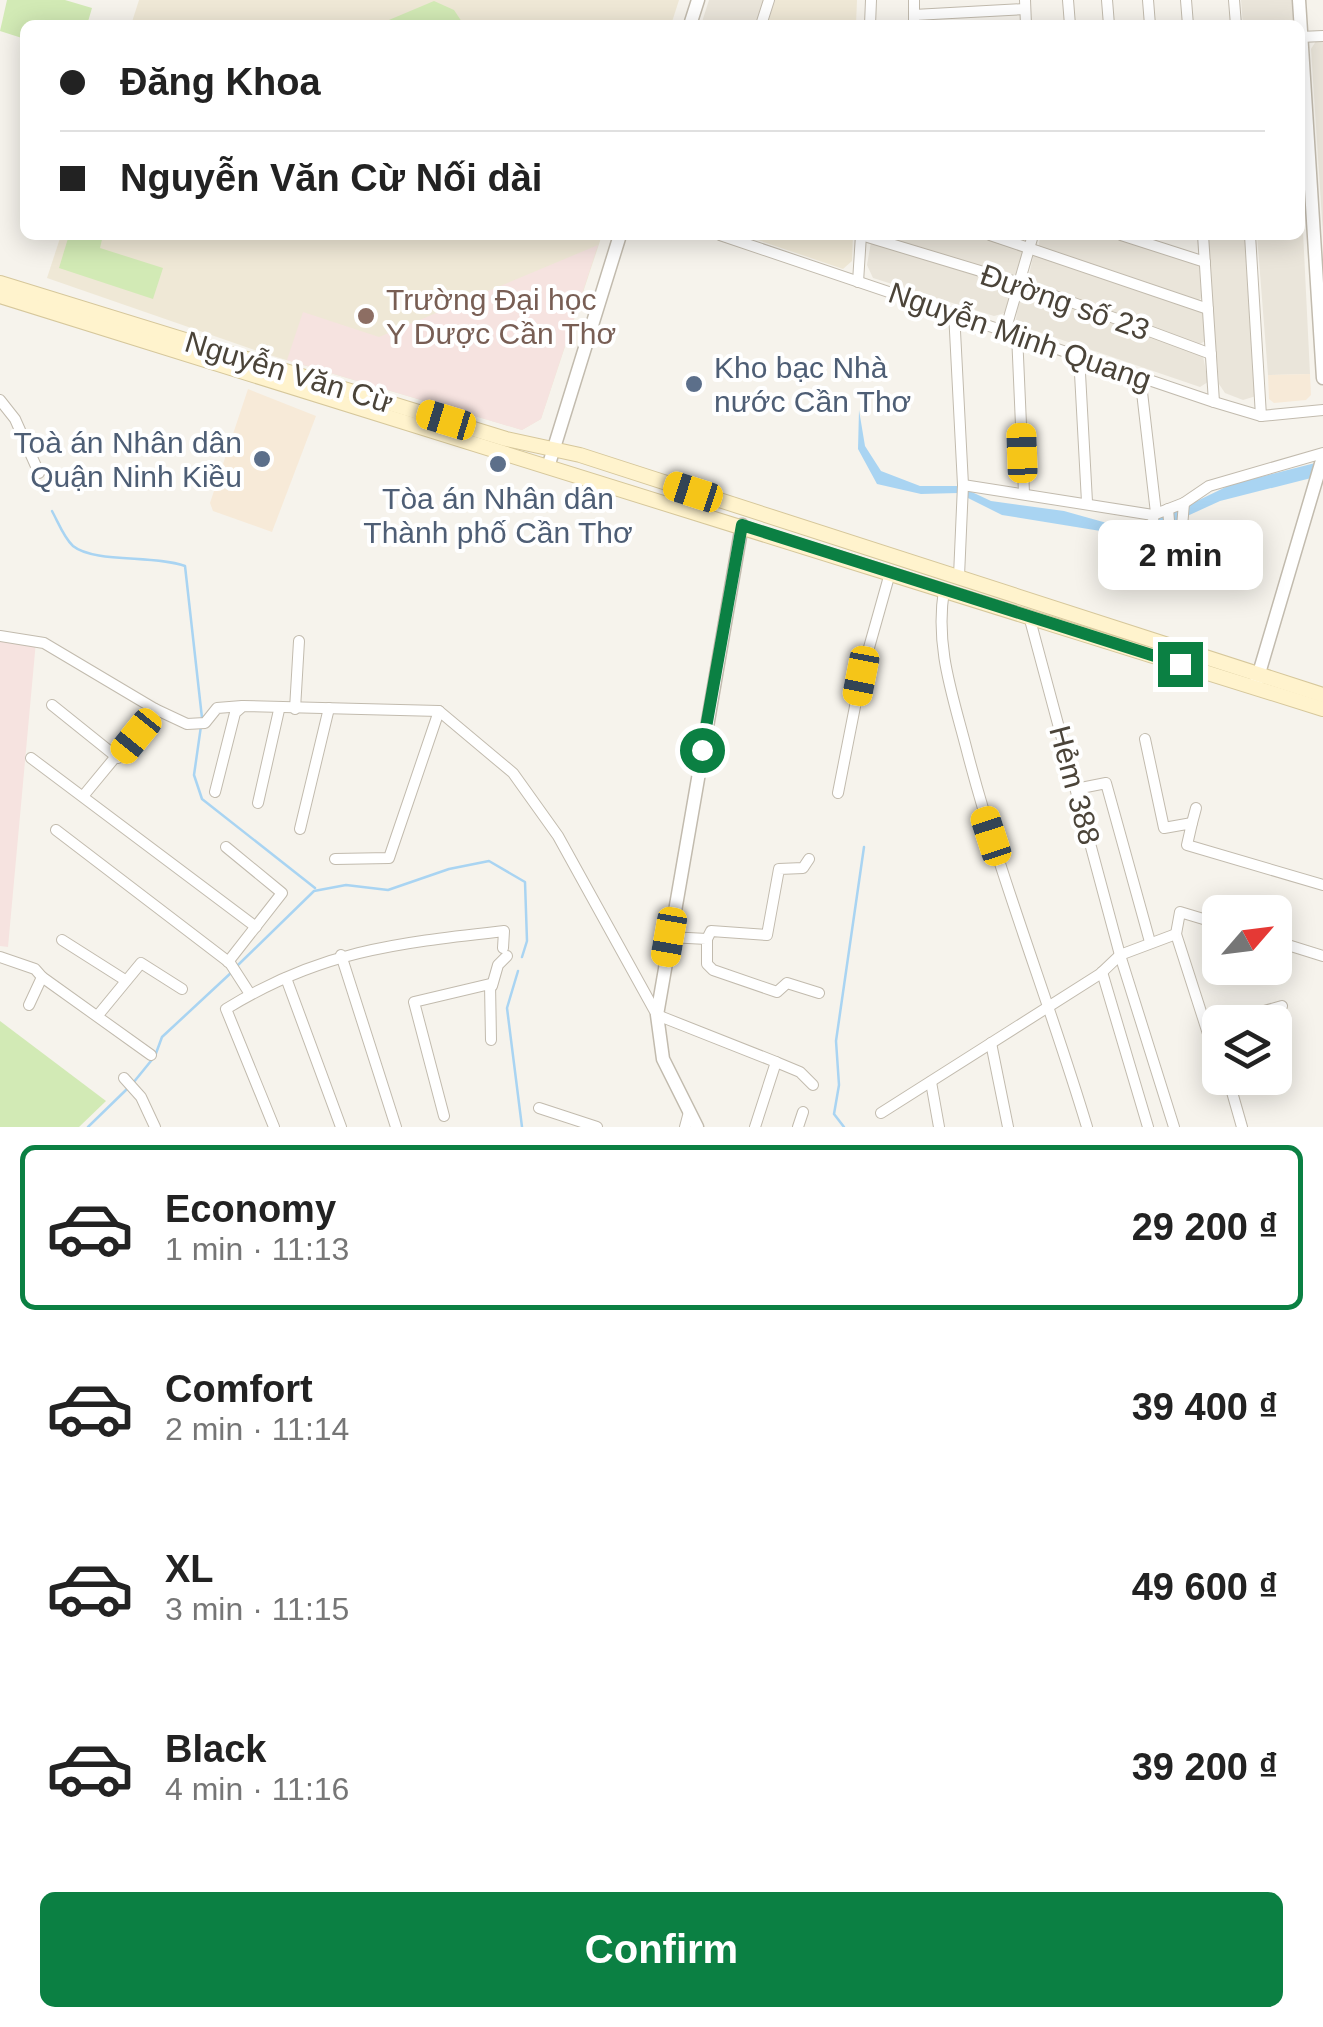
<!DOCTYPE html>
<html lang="en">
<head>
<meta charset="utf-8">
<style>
  body { margin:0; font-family:Helvetica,sans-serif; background:#f2f2f2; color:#222; height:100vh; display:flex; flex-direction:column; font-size:38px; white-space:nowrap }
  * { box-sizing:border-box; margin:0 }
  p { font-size:32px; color:#767676 }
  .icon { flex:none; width:55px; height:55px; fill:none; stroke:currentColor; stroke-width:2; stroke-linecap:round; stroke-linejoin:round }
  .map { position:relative; height:1127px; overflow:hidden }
  .side { display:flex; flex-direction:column; background:#fff; flex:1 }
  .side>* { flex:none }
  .top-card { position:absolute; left:20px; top:20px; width:1285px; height:220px; border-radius:15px; box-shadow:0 5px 25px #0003; display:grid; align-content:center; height:220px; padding:0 40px; background:#fff }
  .needle { width:65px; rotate:62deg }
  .fabs { position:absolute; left:1202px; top:895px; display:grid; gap:20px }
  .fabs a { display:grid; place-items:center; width:90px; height:90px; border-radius:15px; background:#fff; box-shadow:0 5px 25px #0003; font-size:50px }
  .end { position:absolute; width:45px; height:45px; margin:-22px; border:12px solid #0b8043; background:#fff; box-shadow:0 0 0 5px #fff }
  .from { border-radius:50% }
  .bubble { position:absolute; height:70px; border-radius:15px; background:#fff; box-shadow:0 5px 25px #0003; font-size:32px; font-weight:700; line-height:70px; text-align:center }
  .car { position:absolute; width:30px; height:60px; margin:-30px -15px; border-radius:12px; box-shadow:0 0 8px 2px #0007; background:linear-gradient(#f5c518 24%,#345 0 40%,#f5c518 0 76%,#345 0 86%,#f5c518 0) }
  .top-card b { display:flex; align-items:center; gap:35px; height:95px; font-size:38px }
  .top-card b+b { border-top:2px solid #e0e0e0 }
  .top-card i { width:25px; height:25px; background:#222 }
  ul { padding:18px 0 0; list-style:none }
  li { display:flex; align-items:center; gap:30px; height:165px; margin:0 20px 15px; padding:0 20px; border:5px solid transparent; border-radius:15px }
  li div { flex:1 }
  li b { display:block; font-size:38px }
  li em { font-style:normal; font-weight:700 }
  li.current { border-color:#0b8043 }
  li>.icon { width:90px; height:90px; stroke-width:1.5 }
  .button { display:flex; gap:20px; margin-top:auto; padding:20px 40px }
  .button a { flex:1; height:115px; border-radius:15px; background:#0b8043; color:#fff; font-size:40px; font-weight:700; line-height:115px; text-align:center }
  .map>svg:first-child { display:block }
  .residential { fill:#eae5da }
  .commercial { fill:#f7ead8 }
  .education { fill:#efe8d6 }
  .medical { fill:#f6e3e0 }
  .green { fill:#d2eab5 }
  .water { fill:#a9d4f2 }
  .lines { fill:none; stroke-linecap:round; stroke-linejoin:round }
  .stream { stroke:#a9d4f2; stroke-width:2.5 }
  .minor-casing { stroke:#c2bbae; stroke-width:12 }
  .tertiary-casing { stroke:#c2bbae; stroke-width:15 }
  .secondary-casing { stroke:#d6c79b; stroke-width:16 }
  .minor { stroke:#fff; stroke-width:10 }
  .tertiary { stroke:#fff; stroke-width:12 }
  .secondary { stroke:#fff3cd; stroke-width:14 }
  .route { stroke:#0b8043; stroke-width:12 }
  .education-dot { fill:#8d6e63; stroke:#fff; stroke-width:4 }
  .service-dot { fill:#5c6f8a; stroke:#fff; stroke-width:4 }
  .labels { text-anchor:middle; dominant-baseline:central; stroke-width:8; stroke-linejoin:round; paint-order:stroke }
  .education-label { font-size:30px; fill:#785e54; stroke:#fff; text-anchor:start }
  .street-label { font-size:30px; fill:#4b4439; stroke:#fff }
  .service-label { font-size:30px; fill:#4e5e75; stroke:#fff; text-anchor:start }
</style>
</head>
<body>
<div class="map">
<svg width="1323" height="1127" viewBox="0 0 1323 1127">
  <rect width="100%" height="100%" fill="#f6f3ec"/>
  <g class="residential">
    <path d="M 709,0 L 764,0 L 756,25 L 701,25 Z"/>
    <path d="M 1241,0 L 1292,0 L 1293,25 L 1243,25 Z"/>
    <path d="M 1316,41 L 1323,41 L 1323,234 L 1311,49 Z"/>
    <path d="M 1300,170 L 1310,374 L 1268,375 L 1257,235 L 1300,235 Z"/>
    <path d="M 873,235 L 984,235 L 1023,247 L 1024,252 L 1017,274 L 1009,276 Z"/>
    <path d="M 1040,235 L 1115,235 L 1197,262 L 1203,266 L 1203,297 L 1196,302 L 1039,246 Z"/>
    <path d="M 1207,235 L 1245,235 L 1256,396 L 1243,400 L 1225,393 L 1219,384 Z"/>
    <path d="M 871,242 L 1008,284 L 1011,289 L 1005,313 L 994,316 L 873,278 L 867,265 Z"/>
    <path d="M 1034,253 L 1203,311 L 1207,340 L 1200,344 L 1031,284 L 1028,279 Z"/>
    <path d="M 1029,290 L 1203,356 L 1208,382 L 1200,387 L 1015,324 L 1020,295 Z"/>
  </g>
  <g class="commercial">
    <path d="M 1310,374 L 1311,395 L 1306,400 L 1274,403 L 1269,399 L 1268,375 Z"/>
    <path d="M 248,389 L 316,416 L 272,532 L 213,511 L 210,503 Z"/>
  </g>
  <g class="education">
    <path d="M 139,0 L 679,0 L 671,25 L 131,25 Z"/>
    <path d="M 775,0 L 857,0 L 856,25 L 767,25 Z"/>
    <path d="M 61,235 L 602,235 L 541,419 L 522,430 L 266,354 L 47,278 Z"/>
    <path d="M 754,235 L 853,235 L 852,261 L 843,269 L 755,239 Z"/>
  </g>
  <g class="medical">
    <path d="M 598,245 L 541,419 L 522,430 L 287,360 L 303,312 L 379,337 Z"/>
    <path d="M 0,636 L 36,641 L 8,947 L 0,946 Z"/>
  </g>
  <g class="green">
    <path d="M 7,0 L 65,0 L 92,8 L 87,25 L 25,25 L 25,39 L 0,31 Z"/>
    <path d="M 434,1 L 454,10 L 464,25 L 377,25 Z"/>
    <path d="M 69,235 L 103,235 L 100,248 L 163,268 L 153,299 L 59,268 Z"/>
    <path d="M 0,1021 L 106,1101 L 79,1127 L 0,1127 Z"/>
  </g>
  <path class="water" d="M 859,410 L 865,446 L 881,471 L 920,486 L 959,486 L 991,501 L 1064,511 L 1114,525 L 1164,517 L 1232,484 L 1323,461 L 1323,475 L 1220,501 L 1161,528 L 1119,534 L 1002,515 L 958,493 L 921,494 L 877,484 L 858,449 Z"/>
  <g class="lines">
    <g class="stream">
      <path d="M 52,511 C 58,522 64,538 73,546 C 94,563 154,555 185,566 L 202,718"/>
      <path d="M 201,726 L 194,775 L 202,799 L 315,888"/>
      <path d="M 238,965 L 314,891 L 346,885 L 388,890 L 449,869 L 489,861 L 525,882 L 527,941 L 522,957"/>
      <path d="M 518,971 L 507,1008 L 522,1127"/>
      <path d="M 133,1083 L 155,1056 L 162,1037 L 233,971"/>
      <path d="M 88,1127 L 127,1089"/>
      <path d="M 844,1127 L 834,1114 L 839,1085 L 836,1041 L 864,847"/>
    </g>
    <g class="minor-casing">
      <g id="minor">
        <path d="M 1025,0 L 1026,25"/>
        <path d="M 1068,0 L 1070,25"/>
        <path d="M 1107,0 L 1109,25"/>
        <path d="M 1148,0 L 1150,25"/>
        <path d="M 1186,0 L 1188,25"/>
        <path d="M 1234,0 L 1236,25"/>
        <path d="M 914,15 L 1025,9"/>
        <path d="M 761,25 L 769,0"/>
        <path d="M 870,25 L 871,0"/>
        <path d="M 914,25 L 914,0"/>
        <path d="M 1300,37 L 1323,36"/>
        <path d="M 720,235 L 1214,402 L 1261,416 L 1323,410"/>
        <path d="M 861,235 L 1020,283 L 1211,354"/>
        <path d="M 990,235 L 1208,309"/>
        <path d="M 1121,235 L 1205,262"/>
        <path d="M 1203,235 L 1214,402"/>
        <path d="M 1250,235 L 1261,416"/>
        <path d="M 858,282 L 861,235"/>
        <path d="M 954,312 L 963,485 L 959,576"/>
        <path d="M 1006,328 L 1033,235"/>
        <path d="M 1017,334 L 1024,493"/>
        <path d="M 1079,355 L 1087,502"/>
        <path d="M 1140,375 L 1156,513"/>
        <path d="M 0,400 L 15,419 L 39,473"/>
        <path d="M 963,485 L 1153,515 L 1184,503 L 1178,575"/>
        <path d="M 1184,503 L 1209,486 L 1323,453"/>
        <path d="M 1168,509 L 1170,533"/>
        <path d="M 1153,515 L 1154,536"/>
        <path d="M 944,590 C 935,646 952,693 966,747 C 999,876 1049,1000 1087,1127"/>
        <path d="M 1029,616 L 1120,955 L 1174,1127"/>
        <path d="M 0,636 L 44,643 L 155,709 L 84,795"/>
        <path d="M 52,705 L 118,758"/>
        <path d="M 155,709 L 187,724 L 205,723 L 217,708 L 242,706"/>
        <path d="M 295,709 L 299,641"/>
        <path d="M 1145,739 L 1164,828 L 1192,823 L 1187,845 L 1323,885"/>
        <path d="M 31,758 L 256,927"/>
        <path d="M 1076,789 L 1106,783 L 1150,942"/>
        <path d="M 215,792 L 235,713 L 243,706 L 439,711"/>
        <path d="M 838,793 L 861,676 L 890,573"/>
        <path d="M 258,803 L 279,710"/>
        <path d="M 1192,823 L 1196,808"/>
        <path d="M 300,829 L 329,708"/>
        <path d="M 56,830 L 230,963 L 250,994"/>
        <path d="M 226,847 L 282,893 L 228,962"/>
        <path d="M 335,859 L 389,858 L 439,711 L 513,773 L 558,836 L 657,1015 L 776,1062 L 755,1127"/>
        <path d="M 1220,924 L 1180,912 L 1176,934 L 1211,1043 L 1220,1057"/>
        <path d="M 669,937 L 707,939 L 707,964 L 713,970 L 777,992 L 787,983 L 819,993"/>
        <path d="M 707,939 L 711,931 L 767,935 L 779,869 L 803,868 L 809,859"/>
        <path d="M 62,940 L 125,980"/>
        <path d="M 1275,941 L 1323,956"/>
        <path d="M 341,955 L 396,1127"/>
        <path d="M 0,957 L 35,969 L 42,977 L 29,1005"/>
        <path d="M 1102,972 L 1148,1127"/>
        <path d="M 42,977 L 151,1055"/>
        <path d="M 286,978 L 341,1127"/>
        <path d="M 492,986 L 498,965 L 507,956"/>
        <path d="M 99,1014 L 141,963 L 182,989"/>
        <path d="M 1226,1022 L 1282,1006"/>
        <path d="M 991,1043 L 1008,1127"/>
        <path d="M 776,1062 L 800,1072 L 813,1085"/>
        <path d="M 124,1078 L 141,1097 L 155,1127"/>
        <path d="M 1228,1078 L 1242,1127"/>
        <path d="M 931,1082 L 939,1127"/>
        <path d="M 539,1108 L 597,1127"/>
        <path d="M 881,1113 L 1100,974 L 1120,955 L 1176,934"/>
        <path d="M 444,1116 L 414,1002 L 490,984 L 491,1040"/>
        <path d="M 274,1127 L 226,1009 C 320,951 397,943 504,931 L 503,948"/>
        <path d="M 685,1127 L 689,1112"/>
        <path d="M 798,1127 L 803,1112"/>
      </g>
    </g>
    <g class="tertiary-casing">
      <g id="tertiary">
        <path d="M 1299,0 L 1323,378"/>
        <path d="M 690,25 L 698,0"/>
        <path d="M 549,464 L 620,235"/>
        <path d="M 1257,680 L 1323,457"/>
        <path d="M 697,1127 L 663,1059 L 657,1015 L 742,525"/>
      </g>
    </g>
    <g class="secondary-casing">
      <g id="secondary">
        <path d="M 0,283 L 506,439 L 580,455 L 1323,695"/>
        <path d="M 0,296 L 1323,709"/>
      </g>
    </g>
    <use href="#minor" class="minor"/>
    <use href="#tertiary" class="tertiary"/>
    <use href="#secondary" class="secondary"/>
  </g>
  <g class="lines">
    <path class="route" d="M 702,750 L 742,525 L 1180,664"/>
  </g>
  <circle class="education-dot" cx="366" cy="316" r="10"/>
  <g class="service-dot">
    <circle cx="694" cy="384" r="10"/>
    <circle cx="262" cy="459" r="10"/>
    <circle cx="498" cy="464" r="10"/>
  </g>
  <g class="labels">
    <g class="education-label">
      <text x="386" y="299">Trường Đại học<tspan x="386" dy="34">Y Dược Cần Thơ</tspan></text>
    </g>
    <g class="street-label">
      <text transform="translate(1065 302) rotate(19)">Đường số 23</text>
      <text transform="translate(1020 336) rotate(19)">Nguyễn Minh Quang</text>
      <text transform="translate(289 372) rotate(17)">Nguyễn Văn Cừ</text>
      <text transform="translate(1075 785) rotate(75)">Hẻm 388</text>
    </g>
    <g class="service-label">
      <text x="714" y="367">Kho bạc Nhà<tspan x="714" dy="34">nước Cần Thơ</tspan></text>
      <text x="242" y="442" text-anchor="end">Toà án Nhân dân<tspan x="242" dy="34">Quận Ninh Kiều</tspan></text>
      <text x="498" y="498" text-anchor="middle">Tòa án Nhân dân<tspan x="498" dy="34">Thành phố Cần Thơ</tspan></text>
    </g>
  </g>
</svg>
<div class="fabs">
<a><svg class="needle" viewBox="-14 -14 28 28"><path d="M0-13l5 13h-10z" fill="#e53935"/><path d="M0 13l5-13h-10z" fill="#767676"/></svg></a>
<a><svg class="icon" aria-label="layers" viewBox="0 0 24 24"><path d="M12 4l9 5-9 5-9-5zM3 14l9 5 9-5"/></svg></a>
</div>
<i class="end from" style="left:702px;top:750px"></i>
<i class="end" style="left:1180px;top:664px"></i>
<div class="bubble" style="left:1098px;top:520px;width:165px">2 min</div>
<i class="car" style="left:446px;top:420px;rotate:287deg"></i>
<i class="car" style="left:1022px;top:453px;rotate:358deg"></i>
<i class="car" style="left:693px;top:492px;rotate:288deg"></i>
<i class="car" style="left:861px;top:676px;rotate:191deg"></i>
<i class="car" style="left:136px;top:736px;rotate:219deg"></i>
<i class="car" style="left:991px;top:836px;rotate:342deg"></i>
<i class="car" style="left:669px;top:937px;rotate:190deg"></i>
<div class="top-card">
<b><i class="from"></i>Đăng Khoa</b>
<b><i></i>Nguyễn Văn Cừ Nối dài</b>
</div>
</div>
<section class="side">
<ul>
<li class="current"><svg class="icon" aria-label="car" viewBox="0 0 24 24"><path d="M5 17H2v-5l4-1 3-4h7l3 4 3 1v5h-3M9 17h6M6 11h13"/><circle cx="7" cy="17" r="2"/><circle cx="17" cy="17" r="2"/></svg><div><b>Economy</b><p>1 min · 11:13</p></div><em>29 200 ₫</em></li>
<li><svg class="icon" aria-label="car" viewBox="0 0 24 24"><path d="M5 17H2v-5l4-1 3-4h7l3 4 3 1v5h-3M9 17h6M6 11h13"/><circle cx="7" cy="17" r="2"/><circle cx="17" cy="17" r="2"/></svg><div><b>Comfort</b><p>2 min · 11:14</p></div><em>39 400 ₫</em></li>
<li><svg class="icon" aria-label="car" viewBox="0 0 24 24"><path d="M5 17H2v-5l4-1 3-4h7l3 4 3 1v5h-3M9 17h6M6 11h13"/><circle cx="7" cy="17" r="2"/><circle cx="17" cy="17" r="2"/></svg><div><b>XL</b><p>3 min · 11:15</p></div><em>49 600 ₫</em></li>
<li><svg class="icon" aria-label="car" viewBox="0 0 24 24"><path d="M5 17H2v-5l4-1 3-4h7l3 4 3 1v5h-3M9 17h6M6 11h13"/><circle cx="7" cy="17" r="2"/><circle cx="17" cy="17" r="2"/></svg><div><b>Black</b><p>4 min · 11:16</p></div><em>39 200 ₫</em></li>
</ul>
<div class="button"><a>Confirm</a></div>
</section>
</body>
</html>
